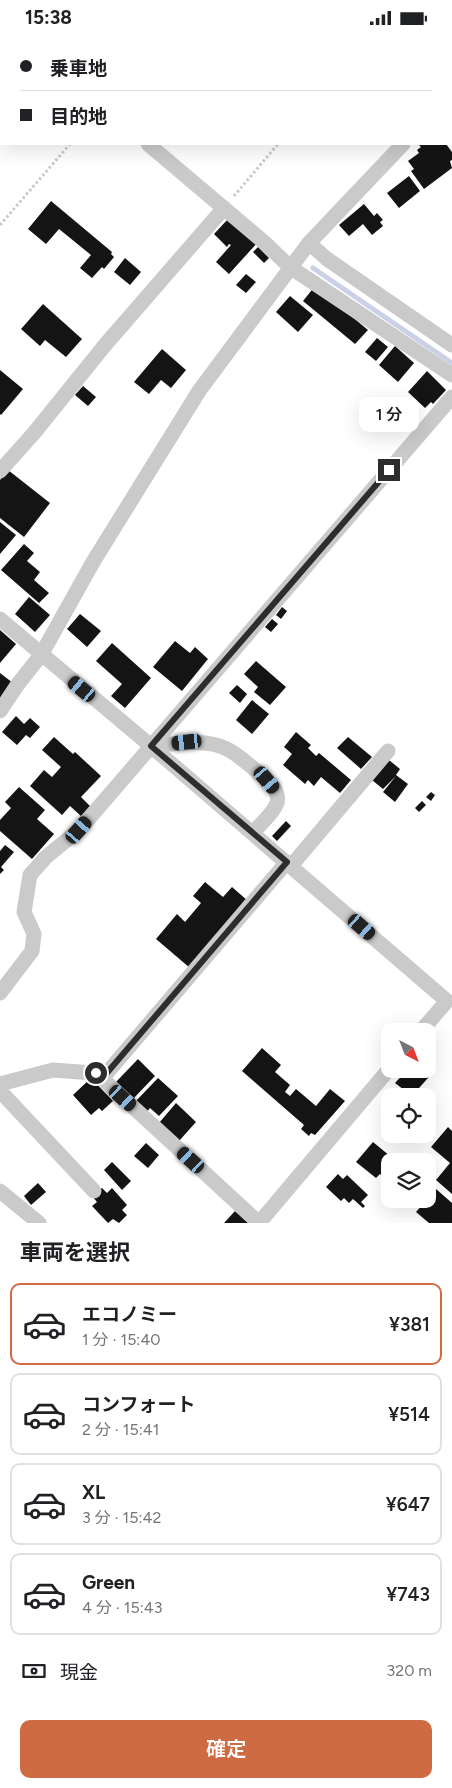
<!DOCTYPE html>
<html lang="ja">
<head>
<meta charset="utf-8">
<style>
  body { margin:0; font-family:Figtree,"Noto Sans JP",sans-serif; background:#f6f6f6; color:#202124; height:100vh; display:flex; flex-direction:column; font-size:19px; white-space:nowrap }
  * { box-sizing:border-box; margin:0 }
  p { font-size:16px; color:#757577 }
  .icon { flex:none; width:28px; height:28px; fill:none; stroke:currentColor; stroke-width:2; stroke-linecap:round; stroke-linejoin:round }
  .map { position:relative; height:1188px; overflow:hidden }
  .panel { display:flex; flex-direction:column; background:#fff; flex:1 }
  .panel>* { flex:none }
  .hud { position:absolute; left:0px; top:0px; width:452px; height:110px; box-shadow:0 5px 20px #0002; display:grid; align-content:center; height:110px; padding:0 20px; background:#fff }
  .needle { width:32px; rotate:138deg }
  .controls { position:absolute; left:381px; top:988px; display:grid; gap:10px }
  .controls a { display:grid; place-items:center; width:55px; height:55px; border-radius:10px; background:#fff; box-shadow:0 5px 20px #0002; font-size:25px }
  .end { position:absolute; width:22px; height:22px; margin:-11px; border:6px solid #2d2d2d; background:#fff; box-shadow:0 0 0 2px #fff }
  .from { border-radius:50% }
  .bubble { position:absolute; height:35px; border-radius:10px; background:#fff; box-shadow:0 5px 20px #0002; font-size:16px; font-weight:600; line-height:35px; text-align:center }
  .car { position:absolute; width:15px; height:30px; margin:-15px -8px; border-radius:6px; box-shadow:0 0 4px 1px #0007; background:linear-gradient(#222 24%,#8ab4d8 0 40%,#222 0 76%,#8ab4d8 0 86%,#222 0) }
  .hud b { display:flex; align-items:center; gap:18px; height:48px; font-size:19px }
  .hud b+b { border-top:1px solid #e0e0e0 }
  .hud i { width:12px; height:12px; background:#202124 }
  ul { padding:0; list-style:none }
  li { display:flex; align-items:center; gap:15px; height:82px; margin:0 10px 8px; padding:0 10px; border:2px solid #e0e0e0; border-radius:10px }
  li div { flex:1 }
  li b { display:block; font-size:19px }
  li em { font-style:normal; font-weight:600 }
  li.active { border-color:#cf6b43 }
  li>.icon { width:45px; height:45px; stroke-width:1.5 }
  h2 { padding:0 20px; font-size:22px; line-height:60px }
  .pay { display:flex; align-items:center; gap:12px; height:55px; padding:0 20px; font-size:19px }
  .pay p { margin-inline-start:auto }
  .button { display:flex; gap:10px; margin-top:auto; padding:10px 20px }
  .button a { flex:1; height:58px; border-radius:10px; background:#cf6b43; color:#fff; font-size:20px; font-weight:600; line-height:58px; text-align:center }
  .status { display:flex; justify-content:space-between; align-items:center; height:35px; padding:0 25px; background:#fff; direction:ltr }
  .status svg { height:14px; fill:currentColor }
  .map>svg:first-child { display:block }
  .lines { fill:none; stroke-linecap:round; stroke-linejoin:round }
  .stream { stroke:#cad1e6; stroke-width:5 }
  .building { fill:#141414 }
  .path { stroke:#cacaca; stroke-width:3; stroke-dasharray:2.5 2.5; stroke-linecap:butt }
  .street { stroke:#cacaca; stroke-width:15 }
  .route { stroke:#2d2d2d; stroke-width:6 }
</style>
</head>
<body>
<div class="status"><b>15:38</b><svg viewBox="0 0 49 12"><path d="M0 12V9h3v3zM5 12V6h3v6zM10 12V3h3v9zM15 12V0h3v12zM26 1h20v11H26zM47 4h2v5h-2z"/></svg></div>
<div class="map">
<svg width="452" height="1188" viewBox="0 0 452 1188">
  <rect width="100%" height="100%" fill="#fff"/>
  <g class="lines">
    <path class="stream" d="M 313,233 L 452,328"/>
  </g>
  <g class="building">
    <path d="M 418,109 L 446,109 L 452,117 L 452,125 L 450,126 L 452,133 L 424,154 L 411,136 L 414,134 L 408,126 L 419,118 L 417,115 L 421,112 Z"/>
    <path d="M 409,141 L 420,156 L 399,173 L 387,158 Z"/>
    <path d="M 51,166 L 112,217 L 111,219 L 114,222 L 104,234 L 102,232 L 92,243 L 80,233 L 91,220 L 59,194 L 46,209 L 28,194 Z"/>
    <path d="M 364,169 L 374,181 L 377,178 L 383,185 L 380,187 L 383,191 L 372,200 L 363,189 L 349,201 L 339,190 Z"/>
    <path d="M 228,184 L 258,207 L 229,239 L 216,227 L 231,210 L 229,209 L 227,212 L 214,199 Z"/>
    <path d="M 258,212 L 269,223 L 264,228 L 253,217 Z"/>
    <path d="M 125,223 L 141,237 L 130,250 L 114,237 Z"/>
    <path d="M 246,239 L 256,247 L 246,258 L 236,250 Z"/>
    <path d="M 315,251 L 368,295 L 355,309 L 303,266 Z"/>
    <path d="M 290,261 L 313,280 L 298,297 L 276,277 Z"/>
    <path d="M 43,269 L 82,304 L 66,322 L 45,305 L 40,311 L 21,294 Z"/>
    <path d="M 377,303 L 388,312 L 376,326 L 365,317 Z"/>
    <path d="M 395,311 L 414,328 L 398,347 L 379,330 Z"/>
    <path d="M 162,314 L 186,335 L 171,353 L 161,345 L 149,359 L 134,347 Z"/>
    <path d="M 0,335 L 23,354 L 1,380 L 0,379 Z"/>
    <path d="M 427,336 L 446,355 L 433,369 L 431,367 L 425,373 L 408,357 Z"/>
    <path d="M 83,351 L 96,362 L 88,371 L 75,360 Z"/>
    <path d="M 8,435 L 50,468 L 24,502 L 0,483 L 0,445 Z"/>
    <path d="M 0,487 L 16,500 L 0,519 Z"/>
    <path d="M 24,509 L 34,518 L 27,526 L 40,537 L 34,545 L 49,558 L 39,568 L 1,535 Z"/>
    <path d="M 29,562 L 50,580 L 35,597 L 15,579 Z"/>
    <path d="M 282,572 L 287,576 L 281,584 L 276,580 Z"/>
    <path d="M 80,579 L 101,596 L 87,612 L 67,594 Z"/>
    <path d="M 272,584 L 278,589 L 271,597 L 265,592 Z"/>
    <path d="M 0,595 L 16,609 L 0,628 Z"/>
    <path d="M 175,606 L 190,618 L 195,612 L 208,624 L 182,656 L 153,632 Z"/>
    <path d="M 112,608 L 151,643 L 125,673 L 111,661 L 122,649 L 96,626 Z"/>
    <path d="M 256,626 L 286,652 L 270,670 L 254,657 L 258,652 L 244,639 Z"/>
    <path d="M 0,638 L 13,648 L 0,667 Z"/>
    <path d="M 237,650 L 247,659 L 240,668 L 229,658 Z"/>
    <path d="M 252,665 L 269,679 L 252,699 L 236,685 Z"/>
    <path d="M 16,681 L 24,689 L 30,683 L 40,692 L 30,703 L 26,700 L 17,710 L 2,697 Z"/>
    <path d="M 296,697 L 311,710 L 308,713 L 316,721 L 319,718 L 351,745 L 340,758 L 321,742 L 314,751 L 308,745 L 305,749 L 283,730 L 292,719 L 284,712 Z"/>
    <path d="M 54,702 L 73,719 L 75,717 L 101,741 L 81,762 L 90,771 L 81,781 L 70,771 L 62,780 L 30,751 L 44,735 L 52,742 L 61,732 L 42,715 Z"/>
    <path d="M 348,702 L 372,722 L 361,734 L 337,713 Z"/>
    <path d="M 389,725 L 400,734 L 396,740 L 408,749 L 395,767 L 383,757 L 396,741 L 383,754 L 372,745 Z"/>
    <path d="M 19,752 L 45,775 L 37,784 L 54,799 L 32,824 L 0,796 L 0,785 L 11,773 L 5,767 Z"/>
    <path d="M 431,757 L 435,760 L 431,766 L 426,762 Z"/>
    <path d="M 422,766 L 426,770 L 419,777 L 415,773 Z"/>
    <path d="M 286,786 L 291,791 L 277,806 L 272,801 Z"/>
    <path d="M 5,810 L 14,817 L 1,832 L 4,835 L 0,839 L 0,816 Z"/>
    <path d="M 205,847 L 223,862 L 232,852 L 248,866 L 190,933 L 156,904 L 177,879 L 185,887 L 201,868 L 193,861 Z"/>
    <path d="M 262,1013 L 281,1030 L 275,1037 L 290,1050 L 285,1057 L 290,1061 L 296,1054 L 316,1071 L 330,1054 L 345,1066 L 315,1100 L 311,1098 L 309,1101 L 301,1094 L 304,1090 L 242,1036 Z"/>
    <path d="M 138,1024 L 155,1041 L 132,1065 L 115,1048 Z"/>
    <path d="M 428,1028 L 435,1035 L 412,1061 L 395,1048 L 408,1034 L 428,1034 Z"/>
    <path d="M 91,1043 L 113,1066 L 102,1076 L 99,1073 L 91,1080 L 73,1060 Z"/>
    <path d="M 158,1043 L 178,1061 L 159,1081 L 150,1073 L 146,1078 L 135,1067 Z"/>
    <path d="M 176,1068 L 196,1087 L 179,1106 L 159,1088 Z"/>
    <path d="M 448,1092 L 452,1096 L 452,1159 L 436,1145 L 450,1128 L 431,1112 Z"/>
    <path d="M 373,1107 L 396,1126 L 390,1126 L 390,1136 L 384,1143 L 380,1139 L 376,1143 L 356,1127 Z"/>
    <path d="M 146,1108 L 159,1120 L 148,1133 L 134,1121 Z"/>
    <path d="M 112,1127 L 131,1146 L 122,1155 L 104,1135 Z"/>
    <path d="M 338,1139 L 343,1144 L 347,1140 L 368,1160 L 361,1167 L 365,1171 L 363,1173 L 353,1164 L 349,1168 L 344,1163 L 341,1166 L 326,1152 Z"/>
    <path d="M 38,1148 L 46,1157 L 31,1170 L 24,1161 Z"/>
    <path d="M 102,1153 L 107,1158 L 112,1153 L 127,1170 L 122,1175 L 127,1180 L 119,1188 L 113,1184 L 108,1188 L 92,1171 L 97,1167 L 92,1161 Z"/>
    <path d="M 436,1154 L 452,1168 L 452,1188 L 429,1188 L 416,1177 Z"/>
    <path d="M 235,1176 L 248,1188 L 224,1188 Z"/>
  </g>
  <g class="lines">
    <g class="path">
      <path d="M 163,1 L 164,0"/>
      <path d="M 369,1 L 370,0"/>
      <path d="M 234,161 L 278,109"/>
      <path d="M 0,190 L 70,109"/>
    </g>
    <g class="street">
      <path d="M 19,0 L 21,1"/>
      <path d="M 451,63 L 452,63"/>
      <path d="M 148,109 L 265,208 L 290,232 L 452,340"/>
      <path d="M 309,208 L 327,224 L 452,310"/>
      <path d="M 0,436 L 34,398 L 105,310 L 224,173"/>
      <path d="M 0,584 L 151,711 L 447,966 L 421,996"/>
      <path d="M 0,676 L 18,649 L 41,620 L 93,527 L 199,356 L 309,208 L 403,109"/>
      <path d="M 151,711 C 176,709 204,703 227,714 C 241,721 252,733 264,742 C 271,748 280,757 277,768 C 273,779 260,789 253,798"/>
      <path d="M 291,831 L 388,716"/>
      <path d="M 0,958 L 32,916 L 34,899 L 24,877 L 30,840 L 46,822 L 79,795 L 452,362"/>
      <path d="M 96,1038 L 259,1188"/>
      <path d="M 0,1049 L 53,1035 L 106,1039 L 287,827"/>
      <path d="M 0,1056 L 94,1156"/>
      <path d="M 0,1156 L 39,1188"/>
      <path d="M 259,1188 L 390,1033"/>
    </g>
  </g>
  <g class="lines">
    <path class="route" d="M 96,1038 L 106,1039 L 287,827 L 151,711 L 389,435"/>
  </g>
</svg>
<div class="controls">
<a><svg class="needle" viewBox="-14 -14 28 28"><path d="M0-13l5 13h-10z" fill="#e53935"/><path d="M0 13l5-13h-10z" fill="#757577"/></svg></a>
<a><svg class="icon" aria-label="locate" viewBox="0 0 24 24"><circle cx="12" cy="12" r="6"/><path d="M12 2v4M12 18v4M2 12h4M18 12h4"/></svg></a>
<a><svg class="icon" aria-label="layers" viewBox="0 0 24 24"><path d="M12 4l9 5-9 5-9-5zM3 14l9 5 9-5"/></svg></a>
</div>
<i class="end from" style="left:96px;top:1038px"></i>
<i class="end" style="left:389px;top:435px"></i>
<div class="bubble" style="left:359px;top:362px;width:60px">1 分</div>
<i class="car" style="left:82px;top:654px;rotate:310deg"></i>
<i class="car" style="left:187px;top:707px;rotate:264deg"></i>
<i class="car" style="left:267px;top:745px;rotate:140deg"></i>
<i class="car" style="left:79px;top:795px;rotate:41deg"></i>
<i class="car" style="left:362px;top:892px;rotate:131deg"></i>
<i class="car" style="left:123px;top:1063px;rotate:132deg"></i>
<i class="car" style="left:191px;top:1125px;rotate:312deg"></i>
<div class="hud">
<b><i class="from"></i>乗車地</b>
<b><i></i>目的地</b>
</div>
</div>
<section class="panel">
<h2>車両を選択</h2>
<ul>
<li class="active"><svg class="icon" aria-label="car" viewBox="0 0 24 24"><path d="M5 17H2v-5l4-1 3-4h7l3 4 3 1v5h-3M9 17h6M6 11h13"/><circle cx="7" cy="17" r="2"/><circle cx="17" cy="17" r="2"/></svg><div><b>エコノミー</b><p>1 分 · 15:40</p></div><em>¥381</em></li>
<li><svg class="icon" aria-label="car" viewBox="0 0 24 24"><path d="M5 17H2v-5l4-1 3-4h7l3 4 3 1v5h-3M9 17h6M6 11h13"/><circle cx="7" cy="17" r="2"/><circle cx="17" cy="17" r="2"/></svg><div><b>コンフォート</b><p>2 分 · 15:41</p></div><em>¥514</em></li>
<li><svg class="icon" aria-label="car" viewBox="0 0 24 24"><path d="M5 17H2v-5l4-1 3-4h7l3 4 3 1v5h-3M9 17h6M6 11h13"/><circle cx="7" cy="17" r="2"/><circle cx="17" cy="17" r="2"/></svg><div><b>XL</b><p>3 分 · 15:42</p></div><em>¥647</em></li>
<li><svg class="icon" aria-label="car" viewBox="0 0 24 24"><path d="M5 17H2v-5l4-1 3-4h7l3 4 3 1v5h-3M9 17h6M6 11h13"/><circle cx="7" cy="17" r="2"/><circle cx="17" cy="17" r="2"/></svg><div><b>Green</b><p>4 分 · 15:43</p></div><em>¥743</em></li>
</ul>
<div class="pay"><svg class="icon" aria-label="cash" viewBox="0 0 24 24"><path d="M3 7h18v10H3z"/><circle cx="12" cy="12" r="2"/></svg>現金<p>320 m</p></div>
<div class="button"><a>確定</a></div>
</section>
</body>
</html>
